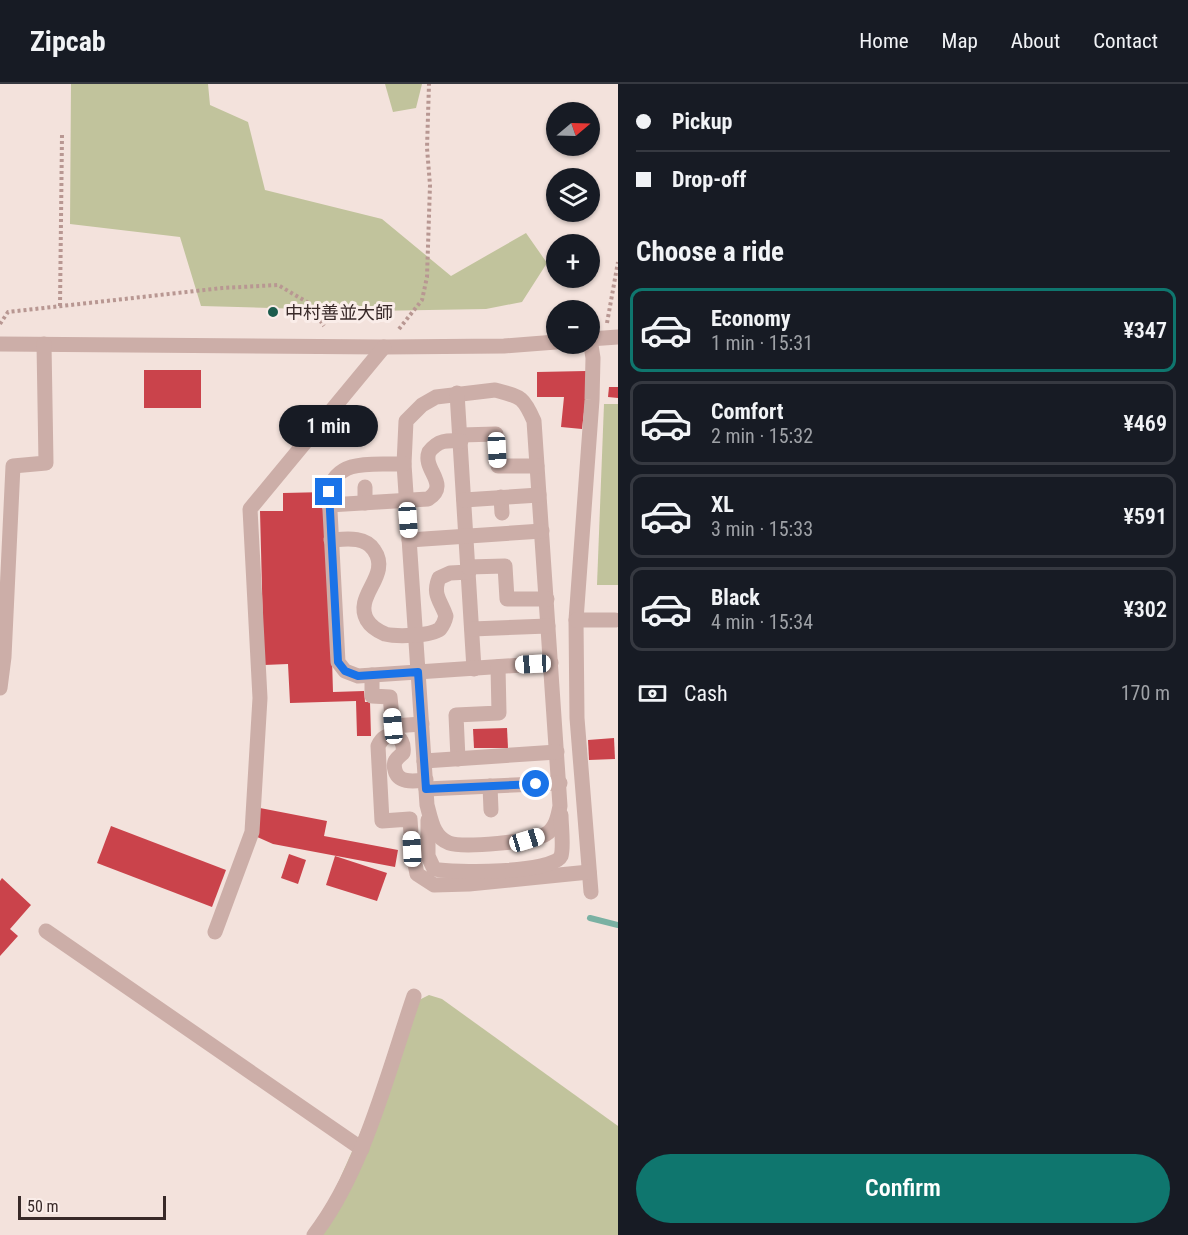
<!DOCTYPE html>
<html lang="en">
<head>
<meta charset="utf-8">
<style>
  body { margin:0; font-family:"Roboto Condensed","Noto Sans JP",sans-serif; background:#20242c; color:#f1f3f6; height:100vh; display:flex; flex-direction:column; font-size:22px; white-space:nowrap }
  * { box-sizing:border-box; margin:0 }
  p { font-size:20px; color:#9ea1a6 }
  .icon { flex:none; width:33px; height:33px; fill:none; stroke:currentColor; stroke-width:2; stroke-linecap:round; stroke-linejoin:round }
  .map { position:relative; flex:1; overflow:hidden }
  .sheet { display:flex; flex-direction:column; background:#171b24; width:570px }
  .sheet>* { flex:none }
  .guide { display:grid; align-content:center; height:132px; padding:0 18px; background:#171b24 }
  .needle { width:39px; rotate:71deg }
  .tools { position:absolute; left:546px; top:18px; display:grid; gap:12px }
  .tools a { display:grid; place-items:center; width:54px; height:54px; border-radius:50%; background:#171b24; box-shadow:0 2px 4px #0004; font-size:30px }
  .scale { position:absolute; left:18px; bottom:15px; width:148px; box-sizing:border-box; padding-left:6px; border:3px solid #382928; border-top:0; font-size:16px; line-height:21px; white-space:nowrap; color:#382928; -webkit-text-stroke:4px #faede9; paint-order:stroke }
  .end { position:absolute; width:27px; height:27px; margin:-14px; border:8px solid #1a73e8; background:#fff; box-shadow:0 0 0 3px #fff }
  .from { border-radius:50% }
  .bubble { position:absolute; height:42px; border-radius:21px; background:#171b24; box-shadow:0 2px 4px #0004; font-size:20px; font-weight:600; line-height:42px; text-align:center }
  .car { position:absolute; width:18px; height:36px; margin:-18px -9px; border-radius:8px; box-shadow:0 0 4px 2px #0007; background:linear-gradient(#fff 24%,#345 0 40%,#fff 0 76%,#345 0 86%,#fff 0) }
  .guide b { display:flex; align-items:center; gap:21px; height:57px; font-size:22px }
  .guide b+b { border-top:2px solid #363941 }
  .guide i { width:15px; height:15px; background:#f1f3f6 }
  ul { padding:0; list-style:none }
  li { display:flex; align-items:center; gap:18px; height:84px; margin:0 12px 9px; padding:0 6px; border:3px solid #363941; border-radius:12px }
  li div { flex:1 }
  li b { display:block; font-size:22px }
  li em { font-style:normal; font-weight:600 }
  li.on { border-color:#0f766e }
  li>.icon { width:54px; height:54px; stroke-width:1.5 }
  h2 { padding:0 18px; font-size:27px; line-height:72px }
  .pay { display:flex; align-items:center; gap:15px; height:66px; padding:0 18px; font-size:22px }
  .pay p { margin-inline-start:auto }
  .button { display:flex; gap:12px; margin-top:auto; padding:12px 18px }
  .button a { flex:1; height:69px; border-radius:36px; background:#0f766e; color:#fff; font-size:24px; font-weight:600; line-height:69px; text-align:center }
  header { display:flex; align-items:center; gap:36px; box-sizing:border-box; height:84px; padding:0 30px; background:#171b24; border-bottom:2px solid #363941 }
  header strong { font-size:28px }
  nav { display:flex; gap:33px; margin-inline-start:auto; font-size:21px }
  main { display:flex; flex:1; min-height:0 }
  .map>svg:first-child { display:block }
  .green { fill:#c1c39c }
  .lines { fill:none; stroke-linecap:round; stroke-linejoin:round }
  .stream { stroke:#7ab1a3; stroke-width:6 }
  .building { fill:#ca434b }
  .path { stroke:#b89792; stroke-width:4; stroke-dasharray:3 3; stroke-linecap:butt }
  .minor { stroke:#ccaea8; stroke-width:15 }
  .route { stroke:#1a73e8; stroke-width:8 }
  .poi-dot { fill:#1c5c4d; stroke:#faede9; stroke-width:2 }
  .labels { text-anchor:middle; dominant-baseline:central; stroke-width:6; stroke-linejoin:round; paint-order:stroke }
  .poi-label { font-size:18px; fill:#382928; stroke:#faede9; text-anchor:start }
</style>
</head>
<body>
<header>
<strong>Zipcab</strong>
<nav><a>Home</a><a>Map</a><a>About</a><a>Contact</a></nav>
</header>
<main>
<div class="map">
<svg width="618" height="1151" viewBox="0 0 618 1151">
  <rect width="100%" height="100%" fill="#f3e2dc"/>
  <g class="green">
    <path d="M 71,0 L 208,0 L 210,21 L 248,38 L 265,106 L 382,135 L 451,192 L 526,149 L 547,179 L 522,218 L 486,225 L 371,227 L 201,222 L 180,153 L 70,140 Z"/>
    <path d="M 385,0 L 422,0 L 416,24 L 393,28 Z"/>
    <path d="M 604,320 L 618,320 L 618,501 L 597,501 Z"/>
    <path d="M 429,911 L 442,915 L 618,1042 L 618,1151 L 315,1151 L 419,916 Z"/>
  </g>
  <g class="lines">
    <path class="stream" d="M 590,834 L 618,841"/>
  </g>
  <g class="building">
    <rect x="144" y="286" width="57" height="38"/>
    <path d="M 586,287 L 586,311 L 582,345 L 561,343 L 564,313 L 537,313 L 537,288 Z"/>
    <path d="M 609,303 L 618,303 L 618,314 L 608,313 Z"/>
    <path d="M 327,408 L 333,608 L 364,607 L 365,618 L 370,618 L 371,652 L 357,652 L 356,617 L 290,619 L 288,580 L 264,581 L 260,427 L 283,427 L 283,409 Z"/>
    <path d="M 507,644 L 508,664 L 474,664 L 473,645 Z"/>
    <path d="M 614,654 L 615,675 L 589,676 L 588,656 Z"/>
    <path d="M 260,724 L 327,737 L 324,752 L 398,766 L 395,783 L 273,760 L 255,752 Z"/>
    <path d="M 111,742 L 226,786 L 212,823 L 97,779 Z"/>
    <path d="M 289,770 L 306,776 L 298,800 L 281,794 Z"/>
    <path d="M 335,772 L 387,789 L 377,817 L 326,801 Z"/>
    <path d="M 2,794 L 31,821 L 10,845 L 18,852 L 0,872 L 0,797 Z"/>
  </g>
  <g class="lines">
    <g class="path">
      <path d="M 60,222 L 62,51"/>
      <path d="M 607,239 L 618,178"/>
      <path d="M 0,240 L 8,228 L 222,204 L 278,201 L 307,218 L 324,242"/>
      <path d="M 399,245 L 422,216 L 427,193 L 430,101 L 427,64 L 429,0"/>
    </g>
    <g class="minor">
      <path d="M 590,255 L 593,274 L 592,316 L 576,536 L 577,634 L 591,808"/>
      <path d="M 590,255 L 618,253"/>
      <path d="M 0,260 L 384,263 L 504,262 L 556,258"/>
      <path d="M 495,306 C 521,313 523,312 534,337 L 560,722 C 558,732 556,744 546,750 C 533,758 463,764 449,759 C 433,753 431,735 427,721 L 404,380 L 406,337 L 422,321 L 436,313 Z"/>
      <path d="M 457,309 L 474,585"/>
      <path d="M 461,351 L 496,350 L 498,382 L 537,382"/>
      <path d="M 404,380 C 376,381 336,373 329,408 L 338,578 L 345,587 L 358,592 L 551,579"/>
      <path d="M 365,403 L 365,419"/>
      <path d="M 501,413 L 502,429"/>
      <path d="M 464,416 L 539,411"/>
      <path d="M 329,421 L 428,415 C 451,400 422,386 429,368 C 438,356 447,356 461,357"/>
      <path d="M 331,456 C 346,455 365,452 374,466 C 392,492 353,511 367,536 C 371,543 378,547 385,550 C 397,553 431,552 440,545 C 443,541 445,537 446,532 C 441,517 432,511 439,494 L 450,489 L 469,488"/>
      <path d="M 409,456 L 542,447"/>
      <path d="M 468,483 L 505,482 L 507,515 L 547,515"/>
      <path d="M 576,536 L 615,536"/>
      <path d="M 472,545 L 548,542"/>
      <path d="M 372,591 L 372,612 L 390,613 L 393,642 L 422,640"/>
      <path d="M 0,604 L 4,573 L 13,382 L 46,379 L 44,260"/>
      <path d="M 458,675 L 456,631 L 499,629 L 498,583"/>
      <path d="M 424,677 L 557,668"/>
      <path d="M 426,696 C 415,697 398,700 395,686 C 394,683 394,678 396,676 C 398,673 401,671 403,669 C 406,650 386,644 378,662 L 382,737 L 410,735 L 412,765 L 417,790 L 434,801 L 469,800 L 589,788"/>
      <path d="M 490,702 L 491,726"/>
      <path d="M 426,705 L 560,699"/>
      <path d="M 428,736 L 428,772 L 434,785 C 453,789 553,790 561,772 C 564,764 561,741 561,731"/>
      <path d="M 46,847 L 362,1065"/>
      <path d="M 215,848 L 252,748 L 260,614 L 250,425 L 384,263"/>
      <path d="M 314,1151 C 363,1088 388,988 414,912"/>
    </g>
  </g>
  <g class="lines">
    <path class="route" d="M 329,408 L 338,578 L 345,587 L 358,592 L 418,588 L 426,705 L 536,700"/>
  </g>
  <circle class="poi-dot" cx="273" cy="228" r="6"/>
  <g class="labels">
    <g class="poi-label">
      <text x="285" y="228">中村善並大師</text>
    </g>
  </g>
</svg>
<div class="tools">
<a><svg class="needle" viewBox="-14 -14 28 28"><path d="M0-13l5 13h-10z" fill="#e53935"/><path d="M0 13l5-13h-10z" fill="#9ea1a6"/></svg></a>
<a><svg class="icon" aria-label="layers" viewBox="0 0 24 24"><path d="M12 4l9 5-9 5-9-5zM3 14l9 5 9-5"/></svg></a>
<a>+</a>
<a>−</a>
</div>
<div class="scale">50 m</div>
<i class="end from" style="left:536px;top:700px"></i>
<i class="end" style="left:329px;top:408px"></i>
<div class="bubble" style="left:279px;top:321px;width:99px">1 min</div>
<i class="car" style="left:497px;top:366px;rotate:177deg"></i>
<i class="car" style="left:408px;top:436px;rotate:176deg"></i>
<i class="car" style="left:533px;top:580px;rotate:267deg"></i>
<i class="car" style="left:393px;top:642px;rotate:355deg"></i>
<i class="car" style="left:527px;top:756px;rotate:73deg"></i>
<i class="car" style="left:412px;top:765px;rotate:357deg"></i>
</div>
<section class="sheet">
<div class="guide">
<b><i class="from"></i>Pickup</b>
<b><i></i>Drop-off</b>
</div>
<h2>Choose a ride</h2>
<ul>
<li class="on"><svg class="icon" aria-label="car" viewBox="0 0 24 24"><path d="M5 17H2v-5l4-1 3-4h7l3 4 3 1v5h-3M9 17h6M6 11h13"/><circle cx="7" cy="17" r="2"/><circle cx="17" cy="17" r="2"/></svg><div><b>Economy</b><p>1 min · 15:31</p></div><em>¥347</em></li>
<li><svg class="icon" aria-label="car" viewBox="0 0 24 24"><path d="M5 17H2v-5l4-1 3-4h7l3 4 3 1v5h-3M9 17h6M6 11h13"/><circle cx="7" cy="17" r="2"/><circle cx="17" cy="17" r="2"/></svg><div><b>Comfort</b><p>2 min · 15:32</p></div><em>¥469</em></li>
<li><svg class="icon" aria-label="car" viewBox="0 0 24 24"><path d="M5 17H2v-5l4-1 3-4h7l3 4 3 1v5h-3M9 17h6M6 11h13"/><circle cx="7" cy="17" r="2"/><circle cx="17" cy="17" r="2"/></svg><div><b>XL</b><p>3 min · 15:33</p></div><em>¥591</em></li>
<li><svg class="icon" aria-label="car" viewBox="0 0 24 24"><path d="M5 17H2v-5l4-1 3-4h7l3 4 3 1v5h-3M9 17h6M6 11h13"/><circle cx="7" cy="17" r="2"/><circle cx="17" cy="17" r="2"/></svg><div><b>Black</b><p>4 min · 15:34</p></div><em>¥302</em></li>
</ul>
<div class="pay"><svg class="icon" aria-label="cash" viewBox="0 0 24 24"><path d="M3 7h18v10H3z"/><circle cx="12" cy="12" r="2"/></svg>Cash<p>170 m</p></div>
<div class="button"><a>Confirm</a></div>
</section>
</main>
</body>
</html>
